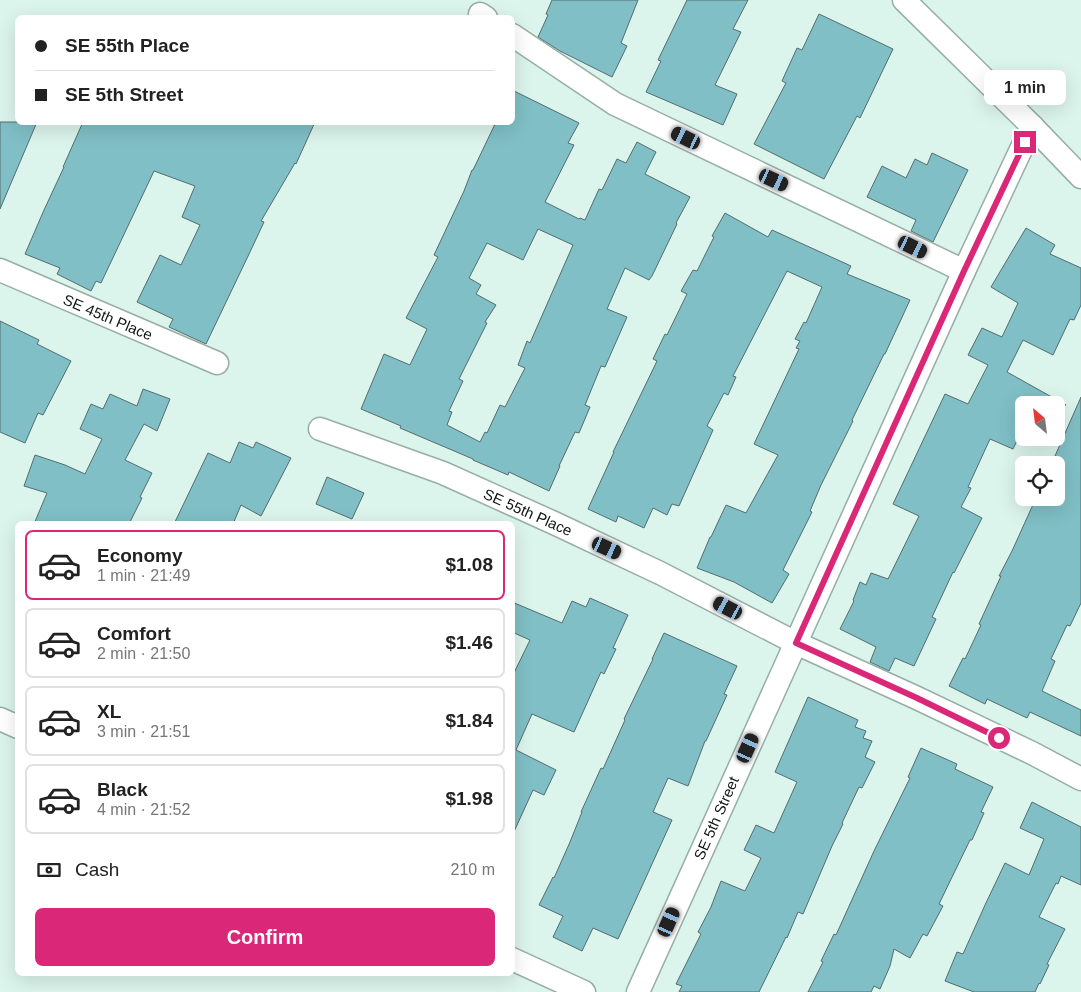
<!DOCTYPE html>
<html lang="en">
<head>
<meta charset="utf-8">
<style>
  body { margin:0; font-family:Arial,sans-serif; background:#f2f2f2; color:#222; height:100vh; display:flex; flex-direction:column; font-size:19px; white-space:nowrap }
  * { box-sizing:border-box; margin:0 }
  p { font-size:16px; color:#767676 }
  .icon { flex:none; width:28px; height:28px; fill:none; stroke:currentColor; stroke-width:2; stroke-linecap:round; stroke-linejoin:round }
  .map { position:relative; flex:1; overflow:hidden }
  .drawer { position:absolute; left:15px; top:521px; width:500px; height:455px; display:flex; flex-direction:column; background:#fff; border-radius:8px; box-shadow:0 5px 20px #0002 }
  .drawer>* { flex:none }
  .guide { position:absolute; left:15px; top:15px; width:500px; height:110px; border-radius:8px; box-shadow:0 5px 20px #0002; display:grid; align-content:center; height:110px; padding:0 20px; background:#fff }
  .needle { width:32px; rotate:332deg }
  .buttons { position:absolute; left:1015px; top:396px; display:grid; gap:10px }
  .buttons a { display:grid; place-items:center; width:50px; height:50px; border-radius:8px; background:#fff; box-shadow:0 5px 20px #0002; font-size:25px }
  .end { position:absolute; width:22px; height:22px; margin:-11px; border:6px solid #db2777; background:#fff; box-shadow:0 0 0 2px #fff }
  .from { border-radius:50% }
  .bubble { position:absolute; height:35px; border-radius:8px; background:#fff; box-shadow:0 5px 20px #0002; font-size:16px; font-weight:700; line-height:35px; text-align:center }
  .car { position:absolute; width:15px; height:30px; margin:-15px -8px; border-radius:6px; box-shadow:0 0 4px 1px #0007; background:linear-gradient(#222 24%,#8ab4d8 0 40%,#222 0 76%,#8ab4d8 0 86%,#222 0) }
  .guide b { display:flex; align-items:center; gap:18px; height:48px; font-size:19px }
  .guide b+b { border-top:1px solid #e0e0e0 }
  .guide i { width:12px; height:12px; background:#222 }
  ul { padding:9px 0 0; list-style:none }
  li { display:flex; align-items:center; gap:15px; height:70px; margin:0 10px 8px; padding:0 10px; border:2px solid #e0e0e0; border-radius:8px }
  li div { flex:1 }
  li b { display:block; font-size:19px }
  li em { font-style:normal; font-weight:700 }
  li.active { border-color:#db2777 }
  li>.icon { width:45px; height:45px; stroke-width:1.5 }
  .pay { display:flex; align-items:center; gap:12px; height:55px; padding:0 20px; font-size:19px }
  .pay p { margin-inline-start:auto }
  .action { display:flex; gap:10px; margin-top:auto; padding:10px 20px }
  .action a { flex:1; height:58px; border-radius:8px; background:#db2777; color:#fff; font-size:20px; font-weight:700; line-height:58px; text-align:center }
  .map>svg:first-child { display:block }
  .building { fill:#7fbfc5; stroke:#556d6f; fill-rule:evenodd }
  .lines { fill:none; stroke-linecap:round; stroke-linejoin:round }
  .street-casing { stroke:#97aea7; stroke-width:25 }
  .street { stroke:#fff; stroke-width:22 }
  .route { stroke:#db2777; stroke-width:6 }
  .labels { text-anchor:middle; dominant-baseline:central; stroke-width:5; stroke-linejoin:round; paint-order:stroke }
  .street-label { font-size:15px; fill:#0d1614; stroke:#fff }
</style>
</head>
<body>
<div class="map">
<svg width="1081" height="992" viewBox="0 0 1081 992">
  <rect width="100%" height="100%" fill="#dbf4ec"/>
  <g class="building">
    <path d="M 552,0 L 638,0 L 621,43 L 627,46 L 612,77 L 560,51 L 538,37 L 548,15 L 546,14 Z"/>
    <path d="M 687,0 L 748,0 L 733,29 L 741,32 L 715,85 L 737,94 L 723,125 L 646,92 L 661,61 L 658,60 Z"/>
    <path d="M 819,14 L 893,49 L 860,118 L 857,116 L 824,179 L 754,144 L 786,83 L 782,81 L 797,48 L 802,50 Z"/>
    <path d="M 512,90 L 579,123 L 568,143 L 574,145 L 545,202 L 579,219 L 580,218 L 585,220 L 599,189 L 602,190 L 617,159 L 626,163 L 637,142 L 656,152 L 645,174 L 690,197 L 676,223 L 677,224 L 652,276 L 649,280 L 625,268 L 607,309 L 627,317 L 605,367 L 601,366 L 585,405 L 590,407 L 579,433 L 575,432 L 559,466 L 560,466 L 549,491 L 509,472 L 508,475 L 473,460 L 473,459 L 400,428 L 401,426 L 361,409 L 384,354 L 410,365 L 427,329 L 406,318 L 438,257 L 434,255 L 464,191 L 472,170 L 473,170 L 496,122 L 512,122 ZM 538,229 L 573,245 L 530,343 L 527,341 L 518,365 L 525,368 L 505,407 L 500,405 L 487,433 L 485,432 L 480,442 L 447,425 L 452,412 L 449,411 L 463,381 L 459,379 L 487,323 L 485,322 L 496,305 L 476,294 L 481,285 L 469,278 L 487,243 L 523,260 Z"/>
    <path d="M 0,122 L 37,122 L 0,209 Z"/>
    <path d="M 83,122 L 315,122 L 296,164 L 295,163 L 261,221 L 264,222 L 250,252 L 206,344 L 169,327 L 173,319 L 137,302 L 160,255 L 181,265 L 200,225 L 182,217 L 195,186 L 154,171 L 101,283 L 96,281 L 91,291 L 57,274 L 60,268 L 25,254 L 44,210 L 64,167 L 63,167 Z"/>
    <path d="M 932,153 L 968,170 L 933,242 L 911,231 L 916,220 L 867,197 L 882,166 L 906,178 L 915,159 L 927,165 Z"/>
    <path d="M 725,213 L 768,237 L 772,230 L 851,266 L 847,274 L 910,300 L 885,354 L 884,354 L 852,420 L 853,421 L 821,485 L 810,511 L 812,512 L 783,570 L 789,574 L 772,603 L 734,582 L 697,568 L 710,537 L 711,537 L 726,505 L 746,513 L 778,455 L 754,444 L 799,349 L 796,348 L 800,341 L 795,339 L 804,322 L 806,323 L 822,287 L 787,271 L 733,376 L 736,377 L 728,395 L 724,393 L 707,426 L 713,430 L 679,506 L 672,504 L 667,515 L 653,508 L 644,528 L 618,516 L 616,522 L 588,509 L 614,452 L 613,452 L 657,361 L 653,359 L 665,334 L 667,335 L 687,294 L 681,291 L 693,270 L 697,271 L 714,237 L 712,236 Z"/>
    <path d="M 1026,228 L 1055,245 L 1050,254 L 1081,268 L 1081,305 L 1074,320 L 1070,319 L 1053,355 L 1023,340 L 1007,372 L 1066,405 L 1024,405 L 1024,426 L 1013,449 L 990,439 L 968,487 L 971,488 L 961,507 L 982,518 L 954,573 L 953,572 L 932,617 L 936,619 L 914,666 L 895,658 L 889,671 L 870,662 L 876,647 L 840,629 L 854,601 L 853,600 L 860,582 L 866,585 L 871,573 L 888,579 L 919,516 L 893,504 L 945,394 L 968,404 L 988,365 L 968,355 L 982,328 L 1002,337 L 1018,303 L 991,287 Z"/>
    <path d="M 0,321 L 39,340 L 37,344 L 71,361 L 43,415 L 38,413 L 25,443 L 0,432 Z"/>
    <path d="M 143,389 L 170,399 L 157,431 L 144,424 L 125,460 L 152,473 L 140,497 L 142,498 L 129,524 L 34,524 L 47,493 L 24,486 L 35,455 L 65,465 L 85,474 L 102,439 L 80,429 L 91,404 L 103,409 L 110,394 L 137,406 Z"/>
    <path d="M 1081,397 L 1081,603 L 1070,626 L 1067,625 L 1051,659 L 1055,661 L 1042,691 L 1081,710 L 1081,736 L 1030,712 L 1027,718 L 987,699 L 985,704 L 949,686 L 963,658 L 965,659 L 981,625 L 979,624 L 1001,576 L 999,576 L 1012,551 L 1036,498 L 1056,498 L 1056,465 L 1051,465 Z"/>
    <path d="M 239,442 L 253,448 L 256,442 L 291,458 L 261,516 L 241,505 L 233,524 L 174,524 L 208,453 L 230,463 Z"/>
    <path d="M 327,477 L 364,493 L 352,519 L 316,504 Z"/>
    <path d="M 590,598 L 628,615 L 613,648 L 616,649 L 604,674 L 601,672 L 574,732 L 532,714 L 516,750 L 556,770 L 544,795 L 533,790 L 512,836 L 512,677 L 530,640 L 512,632 L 512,602 L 562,623 L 572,601 L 586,607 Z"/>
    <path d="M 664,633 L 737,666 L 724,694 L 727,695 L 706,741 L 705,741 L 688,786 L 668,778 L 653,812 L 672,820 L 618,939 L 593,928 L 582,951 L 553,937 L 563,916 L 539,905 L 553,877 L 554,878 L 570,842 L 582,812 L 581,812 L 601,768 L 603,769 L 625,720 L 624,719 L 653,659 L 652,659 Z"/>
    <path d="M 808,697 L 858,720 L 855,727 L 866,731 L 863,738 L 872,741 L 865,757 L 875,762 L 862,788 L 859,787 L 842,823 L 843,824 L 832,846 L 803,914 L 798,912 L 787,938 L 786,937 L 759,992 L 679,992 L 682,986 L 676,984 L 701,934 L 698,932 L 711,907 L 721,881 L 745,891 L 761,858 L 744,850 L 756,825 L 774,833 L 797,782 L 775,772 Z"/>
    <path d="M 921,748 L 957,764 L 955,769 L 993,787 L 981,812 L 984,813 L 972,840 L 970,840 L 939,904 L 943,906 L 927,936 L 923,934 L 910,958 L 894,949 L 890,966 L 880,989 L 874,986 L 871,992 L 808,992 L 823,962 L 821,961 L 834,934 L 836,935 L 874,851 L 910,778 L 908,777 Z"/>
    <path d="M 1032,802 L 1081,827 L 1081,885 L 1061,876 L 1058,884 L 1056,883 L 1039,917 L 1065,929 L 1047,964 L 1049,965 L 1040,984 L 1039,983 L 1035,992 L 974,992 L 945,981 L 957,952 L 963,954 L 985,905 L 1005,863 L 1029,875 L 1044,839 L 1020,828 Z"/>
  </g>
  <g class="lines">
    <g class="street-casing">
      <g id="street">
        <path d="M 904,0 L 1032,126 L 1081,177"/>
        <path d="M 480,14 L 486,18"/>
        <path d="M 512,35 L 615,104 L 964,271"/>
        <path d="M 0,270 L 217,363"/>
        <path d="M 320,429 L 443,473 L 554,523 L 660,573 L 796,643 L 917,698 L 1032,753 L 1081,779"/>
        <path d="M 0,719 L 18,727"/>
        <path d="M 512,959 L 584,992"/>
        <path d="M 638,992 L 964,271 L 1032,126"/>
      </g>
    </g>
    <use href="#street" class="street"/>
  </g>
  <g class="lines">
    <path class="route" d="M 999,738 L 917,698 L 796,643 L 964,271 L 1025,142"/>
  </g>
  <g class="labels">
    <g class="street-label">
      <text transform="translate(108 317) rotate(23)">SE 45th Place</text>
      <text transform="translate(528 512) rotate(24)">SE 55th Place</text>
      <text transform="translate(716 818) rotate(-66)">SE 5th Street</text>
    </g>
  </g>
</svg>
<div class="buttons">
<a><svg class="needle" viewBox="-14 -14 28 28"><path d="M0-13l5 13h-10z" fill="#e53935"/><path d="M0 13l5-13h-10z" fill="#767676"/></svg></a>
<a><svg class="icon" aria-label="locate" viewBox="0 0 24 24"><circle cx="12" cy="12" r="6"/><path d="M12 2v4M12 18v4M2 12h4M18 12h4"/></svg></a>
</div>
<i class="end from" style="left:999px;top:738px"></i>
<i class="end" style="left:1025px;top:142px"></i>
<div class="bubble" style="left:984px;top:70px;width:82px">1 min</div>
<i class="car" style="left:686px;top:138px;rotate:296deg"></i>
<i class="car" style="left:774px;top:180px;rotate:115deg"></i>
<i class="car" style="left:913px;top:247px;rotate:116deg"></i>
<i class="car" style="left:607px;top:548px;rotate:115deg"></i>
<i class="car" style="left:728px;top:608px;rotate:298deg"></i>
<i class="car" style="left:748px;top:748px;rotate:24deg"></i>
<i class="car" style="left:669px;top:922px;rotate:24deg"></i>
<div class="guide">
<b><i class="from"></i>SE 55th Place</b>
<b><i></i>SE 5th Street</b>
</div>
<section class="drawer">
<ul>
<li class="active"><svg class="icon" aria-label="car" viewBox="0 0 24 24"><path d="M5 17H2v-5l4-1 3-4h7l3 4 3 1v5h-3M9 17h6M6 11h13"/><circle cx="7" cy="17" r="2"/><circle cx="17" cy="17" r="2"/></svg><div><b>Economy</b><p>1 min · 21:49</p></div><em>$1.08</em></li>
<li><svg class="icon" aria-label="car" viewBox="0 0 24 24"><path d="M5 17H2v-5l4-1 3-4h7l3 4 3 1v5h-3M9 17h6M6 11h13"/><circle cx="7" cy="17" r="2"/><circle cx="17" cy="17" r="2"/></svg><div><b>Comfort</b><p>2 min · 21:50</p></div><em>$1.46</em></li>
<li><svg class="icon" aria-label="car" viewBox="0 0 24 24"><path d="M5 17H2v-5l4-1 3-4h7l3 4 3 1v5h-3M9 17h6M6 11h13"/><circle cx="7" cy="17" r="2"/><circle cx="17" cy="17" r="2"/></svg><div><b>XL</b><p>3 min · 21:51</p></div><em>$1.84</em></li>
<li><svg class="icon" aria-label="car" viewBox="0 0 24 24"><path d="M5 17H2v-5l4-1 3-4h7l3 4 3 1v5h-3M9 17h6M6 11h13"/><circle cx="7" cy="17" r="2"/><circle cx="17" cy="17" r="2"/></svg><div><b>Black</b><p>4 min · 21:52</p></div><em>$1.98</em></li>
</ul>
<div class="pay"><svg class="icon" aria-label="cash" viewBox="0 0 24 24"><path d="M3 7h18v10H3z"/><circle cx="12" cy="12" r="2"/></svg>Cash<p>210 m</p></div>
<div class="action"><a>Confirm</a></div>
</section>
</div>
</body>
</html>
